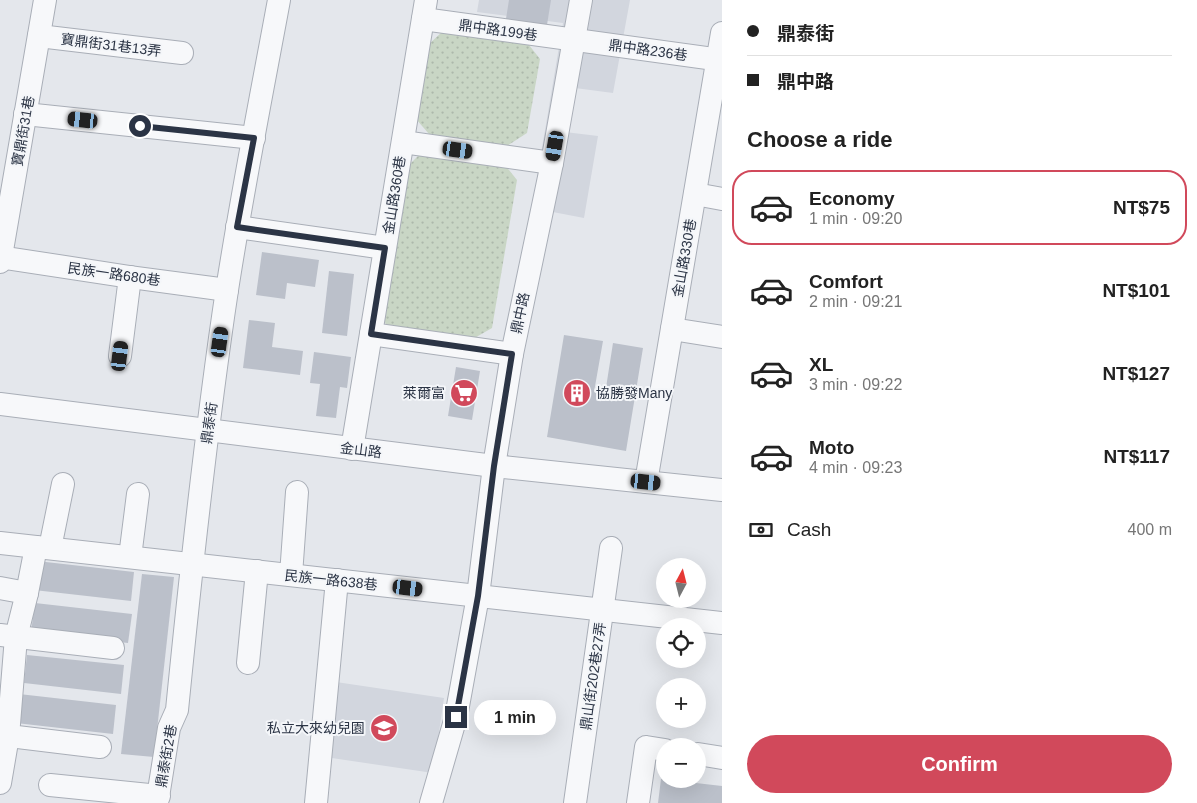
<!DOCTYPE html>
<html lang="en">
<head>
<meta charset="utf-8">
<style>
  body { margin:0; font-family:Arial,"Noto Sans TC",sans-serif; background:#f6f6f6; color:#222; height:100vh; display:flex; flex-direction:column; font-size:19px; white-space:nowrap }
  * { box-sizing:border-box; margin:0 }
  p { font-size:16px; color:#767676 }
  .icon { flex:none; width:28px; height:28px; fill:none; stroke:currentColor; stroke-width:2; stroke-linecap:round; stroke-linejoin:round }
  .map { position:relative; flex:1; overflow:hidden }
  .sheet { display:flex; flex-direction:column; background:#fff; width:475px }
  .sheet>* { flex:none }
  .guide { display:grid; align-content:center; height:110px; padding:0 25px; background:#fff }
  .needle { width:32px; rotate:7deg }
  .fabs { position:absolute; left:656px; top:558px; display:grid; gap:10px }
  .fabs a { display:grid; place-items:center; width:50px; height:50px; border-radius:50%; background:#fff; box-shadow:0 5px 20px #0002; font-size:25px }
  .end { position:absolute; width:22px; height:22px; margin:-11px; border:6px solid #2b3445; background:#fff; box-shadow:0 0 0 2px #fff }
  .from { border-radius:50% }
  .bubble { position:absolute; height:35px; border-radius:18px; background:#fff; box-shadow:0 5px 20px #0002; font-size:16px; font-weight:600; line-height:35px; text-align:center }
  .car { position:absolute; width:15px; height:30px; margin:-15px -8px; border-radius:6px; box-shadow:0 0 4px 1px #0007; background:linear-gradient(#222 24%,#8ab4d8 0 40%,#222 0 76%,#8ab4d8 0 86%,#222 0) }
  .guide b { display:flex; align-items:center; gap:18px; height:48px; font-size:19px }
  .guide b+b { border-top:1px solid #e0e0e0 }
  .guide i { width:12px; height:12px; background:#222 }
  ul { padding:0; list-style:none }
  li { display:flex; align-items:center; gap:15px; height:75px; margin:0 10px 8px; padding:0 15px; border:2px solid transparent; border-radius:20px }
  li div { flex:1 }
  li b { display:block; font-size:19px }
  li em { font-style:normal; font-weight:600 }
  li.on { border-color:#d1495b }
  li>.icon { width:45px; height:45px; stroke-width:1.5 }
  h2 { padding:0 25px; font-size:22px; line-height:60px }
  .pay { display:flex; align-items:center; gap:12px; height:55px; padding:0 25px; font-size:19px }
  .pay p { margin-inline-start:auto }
  .cta { display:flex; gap:10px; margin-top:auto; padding:10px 25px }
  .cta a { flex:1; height:58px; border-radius:30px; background:#d1495b; color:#fff; font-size:20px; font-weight:600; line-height:58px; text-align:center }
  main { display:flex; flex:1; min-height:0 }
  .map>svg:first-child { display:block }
  .built { fill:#d2d6de }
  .park { fill:url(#park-dots) }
  .building { fill:#bbc0ca }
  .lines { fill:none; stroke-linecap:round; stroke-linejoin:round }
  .minor-casing { stroke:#a9aeb7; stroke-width:24 }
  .minor { stroke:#f7f8fa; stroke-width:22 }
  .route { stroke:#2b3445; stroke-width:6 }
  .labels { text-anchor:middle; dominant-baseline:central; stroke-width:4; stroke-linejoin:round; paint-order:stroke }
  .street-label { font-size:14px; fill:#2b3445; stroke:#f4f6f9 }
  .poi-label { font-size:14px; fill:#2b3445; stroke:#f4f6f9; text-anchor:end }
</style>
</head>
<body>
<main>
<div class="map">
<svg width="722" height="803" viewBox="0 0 722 803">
  <defs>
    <pattern id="park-dots" width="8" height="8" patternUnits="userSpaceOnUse" patternTransform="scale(1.25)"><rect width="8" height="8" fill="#c9d6c5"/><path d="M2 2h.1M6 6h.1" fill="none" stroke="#adb8ab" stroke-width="1.8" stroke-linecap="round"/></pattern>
  </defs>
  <rect width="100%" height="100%" fill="#e4e7ec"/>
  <g class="built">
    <path d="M 479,0 L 630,0 L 613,93 L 575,88 L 565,132 L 598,136 L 584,218 L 532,208 L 563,23 L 477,12 Z"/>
    <path d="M 336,682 L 444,698 L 433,773 L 325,757 Z"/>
  </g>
  <g class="park">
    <path d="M 442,32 L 529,45 L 540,59 L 527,133 L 507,146 L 429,134 L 416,119 L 428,45 Z"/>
    <path d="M 421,153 L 505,165 L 517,180 L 492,328 L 471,340 L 387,328 L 381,310 L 406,168 Z"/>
  </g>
  <g class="building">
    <path d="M 509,0 L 551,0 L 546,31 L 505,25 Z"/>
    <path d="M 262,252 L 319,260 L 315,287 L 287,283 L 285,299 L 256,295 Z"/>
    <path d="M 329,271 L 354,274 L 347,336 L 322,333 Z"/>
    <path d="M 249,320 L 275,323 L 272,347 L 303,351 L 300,375 L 243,368 Z"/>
    <path d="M 564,335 L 603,341 L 594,392 L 605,394 L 613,343 L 643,348 L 626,451 L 547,437 Z"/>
    <path d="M 314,352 L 351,357 L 347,388 L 340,387 L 336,418 L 316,416 L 320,384 L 310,383 Z"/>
    <path d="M 456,367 L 480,371 L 472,420 L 448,416 Z"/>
    <path d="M 37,561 L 134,572 L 131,601 L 34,590 Z"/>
    <path d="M 142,574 L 174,577 L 154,757 L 121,754 Z"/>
    <path d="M 35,603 L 132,614 L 128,643 L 31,632 Z"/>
    <path d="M 27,655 L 124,665 L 121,694 L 24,683 Z"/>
    <path d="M 19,694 L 116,705 L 113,734 L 16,723 Z"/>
    <path d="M 661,779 L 722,786 L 722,803 L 658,803 Z"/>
  </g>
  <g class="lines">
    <g class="minor-casing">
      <g id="minor">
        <path d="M 423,19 L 722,60"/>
        <path d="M 39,36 L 182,53"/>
        <path d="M 25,114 L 254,138"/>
        <path d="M 403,142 L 552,163"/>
        <path d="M 695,194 L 722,199"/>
        <path d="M 237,227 L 385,248"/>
        <path d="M 0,257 L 130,277 L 227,290"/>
        <path d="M 0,262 L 45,0"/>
        <path d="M 672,329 L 722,337"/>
        <path d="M 371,334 L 512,354"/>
        <path d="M 120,356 L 130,277"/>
        <path d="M 0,404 L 494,466 L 722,490"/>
        <path d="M 352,449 L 426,0"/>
        <path d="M 646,482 L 722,33"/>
        <path d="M 0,543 L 722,623"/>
        <path d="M 50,548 L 63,484"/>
        <path d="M 130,557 L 138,494"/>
        <path d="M 291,575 L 297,492"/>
        <path d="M 0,588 L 27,593"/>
        <path d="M 0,635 L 113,648"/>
        <path d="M 248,663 L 257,571"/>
        <path d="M 0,735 L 100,747"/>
        <path d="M 698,754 L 722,758"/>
        <path d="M 0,783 L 8,736 L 16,637 L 27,593 L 36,547"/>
        <path d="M 50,785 L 159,796"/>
        <path d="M 157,803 L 169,728 L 177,710 C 191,569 206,429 227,290 C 242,193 261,97 279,0"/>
        <path d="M 316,803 L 337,580"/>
        <path d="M 431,803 L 456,717 L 478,596 L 494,466 L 512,354 L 552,163 L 581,0"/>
        <path d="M 575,803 L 611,548"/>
        <path d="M 638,803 L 646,747 L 665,750"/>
      </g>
    </g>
    <use href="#minor" class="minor"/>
  </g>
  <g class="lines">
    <path class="route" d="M 140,126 L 254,138 L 237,227 L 385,248 L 371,334 L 512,354 L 494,466 L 478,596 L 456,717"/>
  </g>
  <defs>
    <g id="supermarket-disc" transform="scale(1.4375)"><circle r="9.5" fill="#d1495b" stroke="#f4f6f9"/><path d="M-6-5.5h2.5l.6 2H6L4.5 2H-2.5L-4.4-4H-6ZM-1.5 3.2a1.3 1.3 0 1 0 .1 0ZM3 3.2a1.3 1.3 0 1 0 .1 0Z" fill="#fff"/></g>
    <g id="building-disc" transform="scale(1.4375)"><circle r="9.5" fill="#d1495b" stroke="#f4f6f9"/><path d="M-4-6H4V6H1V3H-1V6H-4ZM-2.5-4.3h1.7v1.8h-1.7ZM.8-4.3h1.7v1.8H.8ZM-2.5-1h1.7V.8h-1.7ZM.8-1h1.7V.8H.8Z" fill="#fff"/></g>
    <g id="school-disc" transform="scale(1.4375)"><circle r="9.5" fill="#d1495b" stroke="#f4f6f9"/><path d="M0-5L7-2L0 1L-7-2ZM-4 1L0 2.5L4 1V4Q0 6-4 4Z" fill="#fff"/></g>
  </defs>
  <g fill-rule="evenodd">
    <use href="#supermarket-disc" x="464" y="393"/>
    <use href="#building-disc" x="577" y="393"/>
    <use href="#school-disc" x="384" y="728"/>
  </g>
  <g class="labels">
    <g class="street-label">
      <text transform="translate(498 30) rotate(8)">鼎中路199巷</text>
      <text transform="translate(111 45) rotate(7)">寶鼎街31巷13弄</text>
      <text transform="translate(648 50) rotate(8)">鼎中路236巷</text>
      <text transform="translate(23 131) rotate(-80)">寶鼎街31巷</text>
      <text transform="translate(394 195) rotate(-81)">金山路360巷</text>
      <text transform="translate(684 258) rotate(-80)">金山路330巷</text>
      <text transform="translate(114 274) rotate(8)">民族一路680巷</text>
      <text transform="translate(520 313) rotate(-78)">鼎中路</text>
      <text transform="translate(209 423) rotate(-82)">鼎泰街</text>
      <text transform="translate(361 450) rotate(7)">金山路</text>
      <text transform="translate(331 580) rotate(6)">民族一路638巷</text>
      <text transform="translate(593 676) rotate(-82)">鼎山街202巷27弄</text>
      <text transform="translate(166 756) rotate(-80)">鼎泰街2巷</text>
    </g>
    <g class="poi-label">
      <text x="445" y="393">萊爾富</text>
      <text x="596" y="393" text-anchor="start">協勝發Many</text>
      <text x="365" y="728">私立大來幼兒園</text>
    </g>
  </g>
</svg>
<div class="fabs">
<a><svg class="needle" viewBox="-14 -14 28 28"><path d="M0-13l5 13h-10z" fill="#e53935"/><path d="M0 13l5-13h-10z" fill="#767676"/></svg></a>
<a><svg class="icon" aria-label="locate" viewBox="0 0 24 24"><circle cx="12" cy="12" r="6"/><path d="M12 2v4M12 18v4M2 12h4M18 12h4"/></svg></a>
<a>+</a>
<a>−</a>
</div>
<i class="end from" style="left:140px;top:126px"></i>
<i class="end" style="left:456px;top:717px"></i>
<div class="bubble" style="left:474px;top:700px;width:82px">1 min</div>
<i class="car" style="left:83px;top:120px;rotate:276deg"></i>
<i class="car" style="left:555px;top:146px;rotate:190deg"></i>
<i class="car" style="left:458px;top:150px;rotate:98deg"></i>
<i class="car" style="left:220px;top:342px;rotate:8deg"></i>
<i class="car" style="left:120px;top:356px;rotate:7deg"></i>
<i class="car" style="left:646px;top:482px;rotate:96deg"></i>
<i class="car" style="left:408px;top:588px;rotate:97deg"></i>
</div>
<section class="sheet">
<div class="guide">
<b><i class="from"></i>鼎泰街</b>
<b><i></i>鼎中路</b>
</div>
<h2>Choose a ride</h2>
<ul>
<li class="on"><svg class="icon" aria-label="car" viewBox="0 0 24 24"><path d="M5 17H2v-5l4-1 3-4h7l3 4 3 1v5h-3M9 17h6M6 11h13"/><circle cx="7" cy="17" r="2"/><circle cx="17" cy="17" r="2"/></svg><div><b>Economy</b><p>1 min · 09:20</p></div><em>NT$75</em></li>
<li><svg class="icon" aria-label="car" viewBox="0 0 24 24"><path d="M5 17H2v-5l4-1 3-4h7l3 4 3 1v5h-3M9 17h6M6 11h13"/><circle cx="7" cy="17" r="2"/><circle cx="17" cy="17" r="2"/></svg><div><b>Comfort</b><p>2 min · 09:21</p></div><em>NT$101</em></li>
<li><svg class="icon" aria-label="car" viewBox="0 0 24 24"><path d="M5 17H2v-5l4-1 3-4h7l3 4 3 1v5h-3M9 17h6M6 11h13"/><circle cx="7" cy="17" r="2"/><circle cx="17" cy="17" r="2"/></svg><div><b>XL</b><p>3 min · 09:22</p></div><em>NT$127</em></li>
<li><svg class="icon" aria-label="car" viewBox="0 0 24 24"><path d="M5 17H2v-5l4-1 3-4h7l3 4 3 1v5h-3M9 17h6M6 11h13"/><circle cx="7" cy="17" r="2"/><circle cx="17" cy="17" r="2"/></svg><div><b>Moto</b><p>4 min · 09:23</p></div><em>NT$117</em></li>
</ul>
<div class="pay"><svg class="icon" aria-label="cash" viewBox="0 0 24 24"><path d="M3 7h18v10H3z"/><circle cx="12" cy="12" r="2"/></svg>Cash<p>400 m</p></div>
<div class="cta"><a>Confirm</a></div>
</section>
</main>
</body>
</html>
